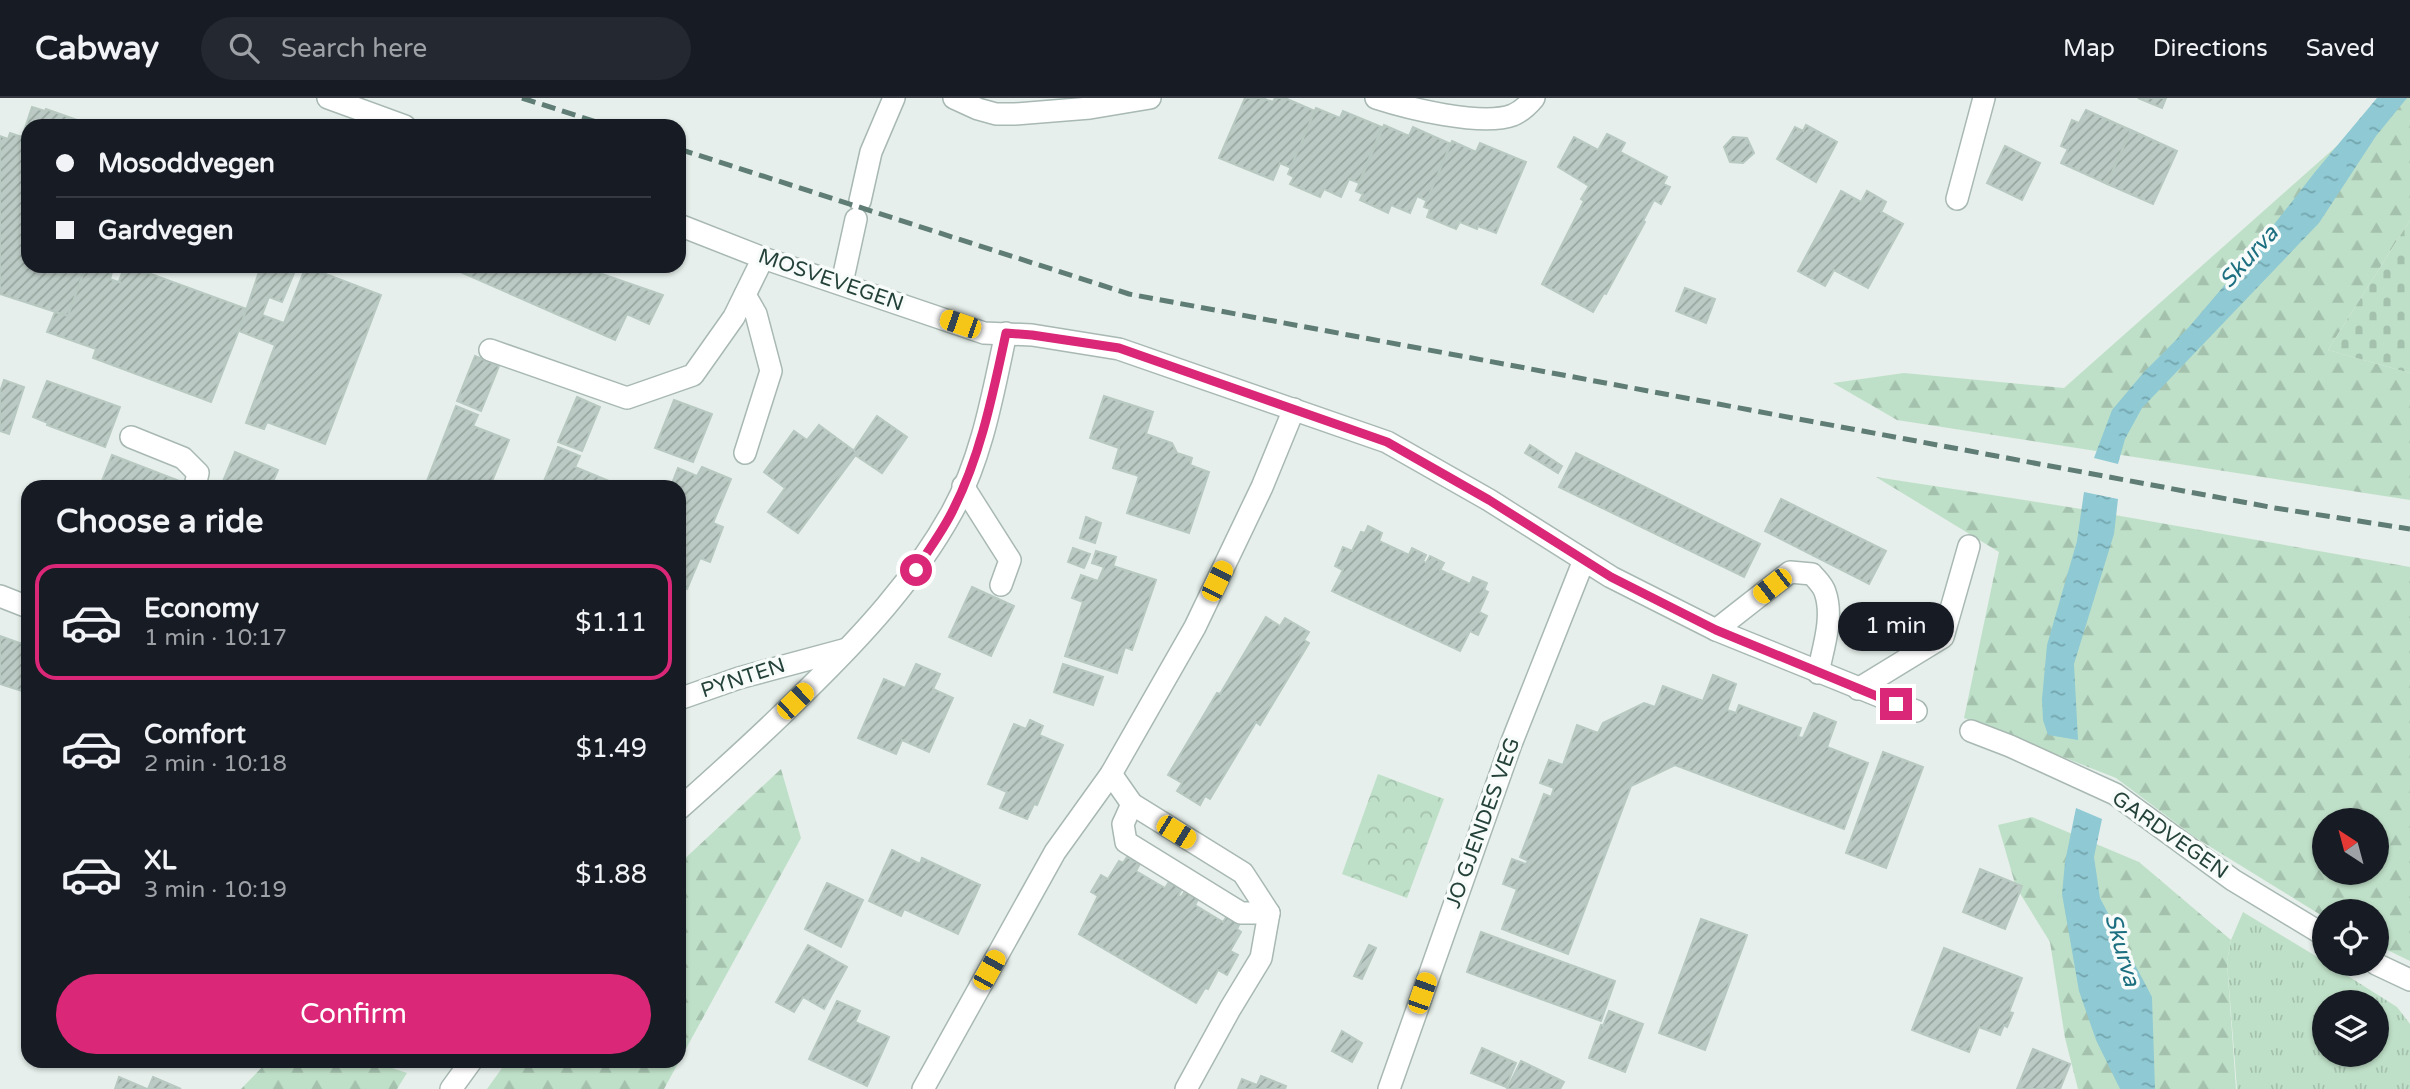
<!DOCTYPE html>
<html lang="en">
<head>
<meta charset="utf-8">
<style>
  body { margin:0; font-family:"Varela Round",sans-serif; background:#242831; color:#f1f3f6; height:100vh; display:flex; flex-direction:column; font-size:26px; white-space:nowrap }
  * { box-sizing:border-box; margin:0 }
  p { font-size:23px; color:#9ea1a6 }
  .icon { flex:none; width:38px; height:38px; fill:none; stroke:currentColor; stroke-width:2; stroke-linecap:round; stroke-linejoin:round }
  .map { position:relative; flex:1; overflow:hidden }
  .drawer { position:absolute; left:21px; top:382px; width:665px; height:588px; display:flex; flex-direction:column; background:#171b24; border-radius:21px; box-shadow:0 2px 5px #0004 }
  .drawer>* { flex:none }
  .top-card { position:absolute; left:21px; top:21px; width:665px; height:154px; border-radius:21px; box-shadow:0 2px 5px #0004; display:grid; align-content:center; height:154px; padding:0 35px; background:#171b24 }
  .needle { width:46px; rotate:324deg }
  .buttons { position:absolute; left:2312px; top:710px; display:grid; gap:14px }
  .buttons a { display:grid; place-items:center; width:77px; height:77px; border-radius:50%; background:#171b24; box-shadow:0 2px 5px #0004; font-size:35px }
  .end { position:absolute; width:32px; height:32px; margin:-16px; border:9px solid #db2777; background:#fff; box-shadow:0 0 0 4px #fff }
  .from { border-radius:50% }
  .bubble { position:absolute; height:49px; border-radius:24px; background:#171b24; box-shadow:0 2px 5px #0004; font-size:23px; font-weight:600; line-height:49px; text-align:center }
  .car { position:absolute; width:21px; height:42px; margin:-21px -10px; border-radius:9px; box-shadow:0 0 5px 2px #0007; background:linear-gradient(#f5c518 24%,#345 0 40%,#f5c518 0 76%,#345 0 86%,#f5c518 0) }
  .top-card b { display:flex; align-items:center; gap:24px; height:66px; font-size:26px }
  .top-card b+b { border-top:2px solid #363941 }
  .top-card i { width:18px; height:18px; background:#f1f3f6 }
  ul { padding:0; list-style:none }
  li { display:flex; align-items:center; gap:21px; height:116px; margin:0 14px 10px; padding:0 21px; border:4px solid transparent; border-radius:21px }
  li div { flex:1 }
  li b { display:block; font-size:26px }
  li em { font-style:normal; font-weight:600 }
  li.on { border-color:#db2777 }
  li>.icon { width:63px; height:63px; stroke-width:1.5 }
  h2 { padding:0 35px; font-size:32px; line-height:84px }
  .action { display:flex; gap:14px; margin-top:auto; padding:14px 35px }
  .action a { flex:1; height:80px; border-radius:42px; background:#db2777; color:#fff; font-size:28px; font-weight:600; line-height:80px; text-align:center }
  header { display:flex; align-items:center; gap:42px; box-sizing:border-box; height:98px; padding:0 35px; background:#171b24; border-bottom:2px solid #363941 }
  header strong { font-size:33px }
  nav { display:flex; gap:38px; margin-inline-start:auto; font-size:24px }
  .search { width:490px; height:63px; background:#242831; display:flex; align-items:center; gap:18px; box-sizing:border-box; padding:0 24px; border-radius:38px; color:#9ea1a6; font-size:26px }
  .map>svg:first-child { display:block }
  .grass { fill:url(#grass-tufts); fill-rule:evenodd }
  .forest { fill:url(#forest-firs); fill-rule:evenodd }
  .cemetery { fill:url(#cemetery-stones) }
  .park { fill:url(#park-crowns) }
  .water { fill:url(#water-ripples) }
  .building { fill:url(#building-hatch); stroke:#b8c9c2; stroke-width:2 }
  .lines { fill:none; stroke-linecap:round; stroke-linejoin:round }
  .service-casing { stroke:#a8b8b2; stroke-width:24 }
  .minor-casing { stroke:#a8b8b2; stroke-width:24 }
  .service { stroke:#fff; stroke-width:21 }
  .minor { stroke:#fff; stroke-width:21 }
  .rail { stroke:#5f7d75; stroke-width:5; stroke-dasharray:14 7; stroke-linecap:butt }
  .route { stroke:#db2777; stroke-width:9 }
  .labels { text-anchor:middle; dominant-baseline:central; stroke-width:7; stroke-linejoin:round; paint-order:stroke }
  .street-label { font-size:21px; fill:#24423a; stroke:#f7fbf9 }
  .water-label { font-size:23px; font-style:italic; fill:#1c6f80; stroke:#f7fbf9 }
</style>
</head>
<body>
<header>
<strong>Cabway</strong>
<div class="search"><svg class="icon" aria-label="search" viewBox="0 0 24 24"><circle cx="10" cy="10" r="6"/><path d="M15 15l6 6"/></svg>Search here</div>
<nav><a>Map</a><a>Directions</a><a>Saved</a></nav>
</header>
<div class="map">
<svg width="2410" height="991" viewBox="0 0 2410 991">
  <defs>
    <pattern id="grass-tufts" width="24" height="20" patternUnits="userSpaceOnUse" patternTransform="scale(1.75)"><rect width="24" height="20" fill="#bfe0c8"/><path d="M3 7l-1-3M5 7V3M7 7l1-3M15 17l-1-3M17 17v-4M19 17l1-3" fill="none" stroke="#a4c1ad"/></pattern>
    <pattern id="forest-firs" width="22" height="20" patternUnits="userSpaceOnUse" patternTransform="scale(1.75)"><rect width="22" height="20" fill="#bfe0c8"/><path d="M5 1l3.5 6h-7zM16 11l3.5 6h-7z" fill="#a4c1ad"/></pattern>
    <pattern id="cemetery-stones" width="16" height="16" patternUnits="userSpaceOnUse" patternTransform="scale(1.75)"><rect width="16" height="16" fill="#bfe0c8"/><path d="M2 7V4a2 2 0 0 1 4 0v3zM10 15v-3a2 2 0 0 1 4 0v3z" fill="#a4c1ad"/></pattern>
    <pattern id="park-crowns" width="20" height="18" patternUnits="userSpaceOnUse" patternTransform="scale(1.75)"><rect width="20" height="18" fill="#bfe0c8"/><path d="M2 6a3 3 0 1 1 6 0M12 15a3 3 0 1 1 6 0" fill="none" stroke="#a4c1ad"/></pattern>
    <pattern id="water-ripples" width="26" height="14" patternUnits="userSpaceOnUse" patternTransform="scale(1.75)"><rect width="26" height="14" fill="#8ec9d4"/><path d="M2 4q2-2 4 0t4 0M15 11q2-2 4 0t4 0" fill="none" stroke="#74a5ad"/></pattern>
    <pattern id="building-hatch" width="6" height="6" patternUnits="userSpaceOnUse" patternTransform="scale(1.75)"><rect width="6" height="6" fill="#bbcac4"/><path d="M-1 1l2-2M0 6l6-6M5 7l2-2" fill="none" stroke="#98a6a0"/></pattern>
  </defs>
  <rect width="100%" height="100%" fill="#e6efeb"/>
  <path class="grass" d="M 2243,814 L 2324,863 L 2324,866 L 2329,866 L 2397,909 L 2410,926 L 2410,991 L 2237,991 L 2227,864 L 2231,842 ZM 2324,905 L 2376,905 L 2376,957 L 2324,957 Z"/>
  <g class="forest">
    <path d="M 2391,0 L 2410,0 L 2410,122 L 2328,252 L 2410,275 L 2410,402 L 1897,322 L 1833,285 L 1904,275 L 2064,290 Z"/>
    <path d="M 1876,379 L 2075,410 L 2410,469 L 2410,863 L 2377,847 L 2376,814 L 2324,814 L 2324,819 L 2196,740 L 2116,680 L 1964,620 L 1999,454 ZM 2324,723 L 2376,723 L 2376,775 L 2324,775 Z"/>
    <path d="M 781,671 L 801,740 L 664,991 L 487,991 L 507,963 L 679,962 L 679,766 Z"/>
    <path d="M 2032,719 L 2139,764 L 2231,842 L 2227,864 L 2236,991 L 2078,991 L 2065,940 L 2050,844 L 2016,789 L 1998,727 Z"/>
    <path d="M 269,962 L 371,963 L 407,975 L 397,991 L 241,991 Z"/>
  </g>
  <path class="cemetery" d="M 2410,122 L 2410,275 L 2328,252 Z"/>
  <path class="park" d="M 1378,676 L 1444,701 L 1407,800 L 1342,776 Z"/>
  <g class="water">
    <path d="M 2377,0 L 2407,0 L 2376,38 L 2319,125 L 2142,310 L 2125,341 L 2118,366 L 2094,360 L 2112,312 L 2144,274 L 2189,229 L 2251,156 L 2315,74 Z"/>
    <path d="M 2084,394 L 2118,401 L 2114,436 L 2074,566 L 2078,642 L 2048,637 L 2043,622 L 2042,601 L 2047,547 L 2077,443 Z"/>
    <path d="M 2076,710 L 2102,721 L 2094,759 L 2100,800 L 2152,899 L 2155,991 L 2120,991 L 2096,942 L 2079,893 L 2062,796 L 2065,764 Z"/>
  </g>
  <g class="building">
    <path d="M 1245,0 L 1262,0 L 1273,4 L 1275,0 L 1285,0 L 1315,13 L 1291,70 L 1280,65 L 1273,82 L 1219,60 Z"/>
    <path d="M 2138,0 L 2166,0 L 2162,10 Z"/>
    <path d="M 32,9 L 45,13 L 46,11 L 94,28 L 28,28 L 28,168 L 86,168 L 68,218 L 0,196 L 0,38 L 8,41 L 10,35 L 22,39 Z"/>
    <path d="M 1316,10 L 1340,20 L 1343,13 L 1382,29 L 1359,85 L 1349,81 L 1341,99 L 1324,91 L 1320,99 L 1290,86 L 1294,79 L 1288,76 Z"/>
    <path d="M 2086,12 L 2131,32 L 2107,86 L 2061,65 L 2068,51 L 2061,48 L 2072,22 L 2079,25 Z"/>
    <path d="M 1384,27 L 1409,38 L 1413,29 L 1451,46 L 1427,103 L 1417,98 L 1410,115 L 1391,107 L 1388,115 L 1360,102 L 1363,96 L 1356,93 Z"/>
    <path d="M 1806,27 L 1837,44 L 1816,84 L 1777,61 L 1795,29 L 1803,33 Z"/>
    <path d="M 2131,32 L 2177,53 L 2153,106 L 2107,86 Z"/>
    <path d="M 1607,36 L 1625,45 L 1620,54 L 1667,79 L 1663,86 L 1670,89 L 1661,106 L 1654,102 L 1643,123 L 1645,124 L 1606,196 L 1604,195 L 1593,214 L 1542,186 L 1584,103 L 1581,101 L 1589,88 L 1558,69 L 1574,39 L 1598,52 Z"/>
    <path d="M 1733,39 L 1747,40 L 1754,55 L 1743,65 L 1730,64 L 1724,49 Z"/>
    <path d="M 1452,43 L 1476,54 L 1480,45 L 1526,64 L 1496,135 L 1478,128 L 1477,131 L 1460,124 L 1456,131 L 1427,119 L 1430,111 L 1424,109 Z"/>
    <path d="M 2005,48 L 2040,65 L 2022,102 L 1987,85 Z"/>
    <path d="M 1841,93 L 1861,104 L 1867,93 L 1886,104 L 1881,114 L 1903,126 L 1868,190 L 1834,172 L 1825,188 L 1798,173 Z"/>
    <path d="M 86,168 L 104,168 L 113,171 L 110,181 L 121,185 L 119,183 L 125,168 L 129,168 L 247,211 L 211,304 L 93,260 L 96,251 L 47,234 L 55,214 L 68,218 Z"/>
    <path d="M 261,168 L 297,168 L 282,204 L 269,199 L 262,217 L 284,225 L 306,168 L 325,168 L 323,175 L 381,197 L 325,346 L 267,324 L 264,331 L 246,325 L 275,247 L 239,233 Z"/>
    <path d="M 447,168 L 579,168 L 663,197 L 649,226 L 627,216 L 615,242 Z"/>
    <path d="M 1685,190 L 1715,201 L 1706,225 L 1676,213 Z"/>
    <path d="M 475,258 L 499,268 L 481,313 L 457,303 Z"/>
    <path d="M 4,282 L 24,289 L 9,336 L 0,333 L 0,294 Z"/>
    <path d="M 47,283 L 120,309 L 105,349 L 47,327 L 48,325 L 33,319 Z"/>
    <path d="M 1104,298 L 1153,314 L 1146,336 L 1172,345 L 1177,355 L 1192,360 L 1190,367 L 1209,374 L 1189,435 L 1127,415 L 1139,378 L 1113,370 L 1119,350 L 1090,340 Z"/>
    <path d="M 577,299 L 600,309 L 582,353 L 558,344 Z"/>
    <path d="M 674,302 L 712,316 L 693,364 L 655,350 Z"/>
    <path d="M 456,308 L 478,317 L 473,328 L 509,342 L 490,388 L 425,388 Z"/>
    <path d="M 877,318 L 907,339 L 882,375 L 852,355 Z"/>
    <path d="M 819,327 L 857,355 L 798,435 L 768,414 L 785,390 L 764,374 L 794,333 L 807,342 Z"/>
    <path d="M 1530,347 L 1562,368 L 1558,375 L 1525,355 Z"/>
    <path d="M 558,349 L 580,358 L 575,369 L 609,383 L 606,388 L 542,388 Z"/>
    <path d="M 235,354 L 278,372 L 271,388 L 221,388 Z"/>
    <path d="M 1576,355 L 1760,446 L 1744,479 L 1559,389 Z"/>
    <path d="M 112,357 L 182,384 L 180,388 L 100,388 Z"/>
    <path d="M 702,369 L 731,381 L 713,425 L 723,429 L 710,464 L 700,460 L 687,491 L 679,488 L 679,388 L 671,388 L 678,370 L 697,378 Z"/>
    <path d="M 1781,401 L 1886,453 L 1869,486 L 1765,433 Z"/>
    <path d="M 1086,419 L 1101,425 L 1095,445 L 1080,440 Z"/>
    <path d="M 1368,428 L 1382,435 L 1379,443 L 1409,457 L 1412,450 L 1426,457 L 1423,463 L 1426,465 L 1430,458 L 1444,465 L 1440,472 L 1470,486 L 1473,479 L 1487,485 L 1484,492 L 1488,494 L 1479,514 L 1487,518 L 1478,537 L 1470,533 L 1460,553 L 1332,493 L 1343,472 L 1335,468 L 1343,449 L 1352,453 L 1361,434 L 1365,435 Z"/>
    <path d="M 1073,450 L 1090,456 L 1084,470 L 1068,464 Z"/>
    <path d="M 1096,453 L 1116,459 L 1113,468 L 1156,482 L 1132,552 L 1125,549 L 1117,575 L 1065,558 L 1083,504 L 1072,500 L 1081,477 L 1098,483 L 1104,469 L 1092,465 Z"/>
    <path d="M 972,489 L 1014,508 L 991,558 L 949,539 Z"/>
    <path d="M 1266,519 L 1280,528 L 1285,520 L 1309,534 L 1304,542 L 1309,545 L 1260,627 L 1256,624 L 1210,701 L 1205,698 L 1200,707 L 1177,693 L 1182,685 L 1168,677 L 1217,595 L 1220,596 Z"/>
    <path d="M 0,538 L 28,548 L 28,576 L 22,593 L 0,586 Z"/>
    <path d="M 916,566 L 940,576 L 933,591 L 953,600 L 929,654 L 902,642 L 896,656 L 858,640 L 884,581 L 905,590 Z"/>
    <path d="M 1063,566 L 1103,579 L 1093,607 L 1054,594 Z"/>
    <path d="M 1713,577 L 1736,586 L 1727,612 L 1736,615 L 1739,607 L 1801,630 L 1798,639 L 1803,640 L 1814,615 L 1836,624 L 1827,649 L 1868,665 L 1844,731 L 1675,667 L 1631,688 L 1568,856 L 1502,831 L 1517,791 L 1503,786 L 1512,761 L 1526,766 L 1528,763 L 1520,759 L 1544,696 L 1551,699 L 1554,690 L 1540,685 L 1549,662 L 1563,667 L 1577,627 L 1598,635 L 1603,625 L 1644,605 L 1655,609 L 1663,588 L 1703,603 Z"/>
    <path d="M 1030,622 L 1043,628 L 1039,637 L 1063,647 L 1037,707 L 1034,706 L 1027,721 L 1000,710 L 1007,694 L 988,686 L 1014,626 L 1026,631 Z"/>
    <path d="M 1883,654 L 1923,669 L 1886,770 L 1846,755 Z"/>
    <path d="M 892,752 L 920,766 L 922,760 L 980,787 L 958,836 L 904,811 L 901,818 L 869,803 Z"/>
    <path d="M 1127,759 L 1140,766 L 1136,773 L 1165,790 L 1169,784 L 1182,791 L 1178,798 L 1181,799 L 1185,793 L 1198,801 L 1195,807 L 1223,824 L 1227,818 L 1240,825 L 1237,831 L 1241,834 L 1230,853 L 1238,857 L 1227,877 L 1218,872 L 1208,891 L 1205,890 L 1196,905 L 1079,836 L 1098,798 L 1091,794 L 1101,777 L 1108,781 L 1119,763 L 1123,765 Z"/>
    <path d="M 1980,771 L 2022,788 L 2005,831 L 1963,814 Z"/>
    <path d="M 827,785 L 863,802 L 841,849 L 805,831 Z"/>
    <path d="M 1701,821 L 1747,837 L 1705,952 L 1659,935 Z"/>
    <path d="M 1481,834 L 1615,883 L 1601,923 L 1467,874 Z"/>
    <path d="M 808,847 L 847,869 L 824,911 L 803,899 L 794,914 L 776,904 Z"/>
    <path d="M 1369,847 L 1376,850 L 1362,881 L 1354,878 Z"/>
    <path d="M 1944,850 L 2022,880 L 2009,914 L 2013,915 L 2007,929 L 2004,927 L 2000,937 L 1979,929 L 1969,954 L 1912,932 Z"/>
    <path d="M 837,903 L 860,913 L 855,924 L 889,939 L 867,988 L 809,961 Z"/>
    <path d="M 1609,913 L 1643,926 L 1625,974 L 1589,960 L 1601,927 L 1603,928 Z"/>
    <path d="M 1342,933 L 1362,945 L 1352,964 L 1332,953 Z"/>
    <path d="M 1482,950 L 1516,965 L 1506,989 L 1471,975 Z"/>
    <path d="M 2033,951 L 2070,966 L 2060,991 L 2017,991 Z"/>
    <path d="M 1521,963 L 1564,984 L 1560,991 L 1507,991 Z"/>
    <path d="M 1261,978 L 1286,988 L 1285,991 L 1238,991 L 1242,981 L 1257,987 Z"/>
    <path d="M 119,979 L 147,991 L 115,991 Z"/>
    <path d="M 153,979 L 181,991 L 148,991 Z"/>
  </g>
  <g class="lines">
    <g class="service-casing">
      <g id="service">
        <path d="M 954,0 L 978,11 L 996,16 L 1015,16 L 1090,10 L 1150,0"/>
        <path d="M 1376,0 C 1407,10 1482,29 1513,17 C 1520,14 1529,6 1534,0"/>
        <path d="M 1957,101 L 1984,0"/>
        <path d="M 745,197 L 756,216 L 771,273 L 745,355"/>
        <path d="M 490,252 L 627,300 L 693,277 L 734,219 L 763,160"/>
        <path d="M 131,339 L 183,360 L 198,375 L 195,388"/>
        <path d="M 963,388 L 1010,462 L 1001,487"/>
        <path d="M 1716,532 L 1790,474 L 1812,476 C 1816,481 1823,487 1825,494 C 1834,519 1823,550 1818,575"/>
        <path d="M 1858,591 L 1943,539 L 1969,448"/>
        <path d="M 1132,706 L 1123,726 L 1126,744 L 1241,815 L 1269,815"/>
      </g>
    </g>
    <g class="minor-casing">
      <g id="minor">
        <path d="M 328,0 L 405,28"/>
        <path d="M 860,103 L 871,54 L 894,0"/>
        <path d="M 679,127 L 763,160 L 984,235 L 1032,237 L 1119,251 L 1387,344 L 1489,402 L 1611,479 L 1716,532 L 1916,613"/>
        <path d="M 842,185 L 856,121"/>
        <path d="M 0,498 L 28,509"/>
        <path d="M 679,601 L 739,580 L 847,551"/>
        <path d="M 1971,633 L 2010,648 L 2115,696 L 2233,782 L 2324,837"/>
        <path d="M 1111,676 L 1132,706 L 1243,775 L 1269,815 L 1261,860 L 1230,911 L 1186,991"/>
        <path d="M 679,711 C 723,672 766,633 808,591 C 862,538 915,481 952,414 C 982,360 993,295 1006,235"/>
        <path d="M 2376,866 L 2410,882"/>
        <path d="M 451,991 L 472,962"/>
        <path d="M 923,991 L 1055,754 L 1111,676 L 1195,529 L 1262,389 L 1294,311"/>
        <path d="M 1389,991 L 1511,646 L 1584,462"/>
      </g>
    </g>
    <use href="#service" class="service"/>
    <use href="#minor" class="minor"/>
    <g class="rail">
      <path d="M 522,0 L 609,28"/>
      <path d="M 679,51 L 1129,196 L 2275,410 L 2410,431"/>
    </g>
  </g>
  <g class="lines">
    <path class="route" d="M 916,472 C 928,452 943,433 953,412 C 981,357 993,295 1006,235 L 1032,237 L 1119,250 L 1387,344 L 1489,402 L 1611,479 L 1716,532 L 1896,606"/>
  </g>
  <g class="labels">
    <g class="street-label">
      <text transform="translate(831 182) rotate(19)">MOSVEVEGEN</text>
      <text transform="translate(743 580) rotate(-18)">PYNTEN</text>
      <text transform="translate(1483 725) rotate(-70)">JO GJENDES VEG</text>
      <text transform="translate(2170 737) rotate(35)">GARDVEGEN</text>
    </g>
    <g class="water-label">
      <text transform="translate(2249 159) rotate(-48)">Skurva</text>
      <text transform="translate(2122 852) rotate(74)">Skurva</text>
    </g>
  </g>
</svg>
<div class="buttons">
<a><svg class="needle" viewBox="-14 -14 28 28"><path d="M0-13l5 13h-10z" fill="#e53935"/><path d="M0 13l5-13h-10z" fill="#9ea1a6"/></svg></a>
<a><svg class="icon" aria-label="locate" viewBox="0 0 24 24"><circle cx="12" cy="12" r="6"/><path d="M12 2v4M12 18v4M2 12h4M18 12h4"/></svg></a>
<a><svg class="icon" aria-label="layers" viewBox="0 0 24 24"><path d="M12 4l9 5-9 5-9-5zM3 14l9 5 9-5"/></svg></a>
</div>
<i class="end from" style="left:916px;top:472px"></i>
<i class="end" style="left:1896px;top:606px"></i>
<div class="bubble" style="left:1838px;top:504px;width:116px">1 min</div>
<i class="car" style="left:960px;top:226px;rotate:289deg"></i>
<i class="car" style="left:1217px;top:483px;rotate:26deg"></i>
<i class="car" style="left:1772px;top:488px;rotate:232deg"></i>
<i class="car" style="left:795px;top:603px;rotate:46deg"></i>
<i class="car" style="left:1176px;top:734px;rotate:122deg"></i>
<i class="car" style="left:989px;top:872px;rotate:29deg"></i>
<i class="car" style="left:1422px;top:895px;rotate:19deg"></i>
<div class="top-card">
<b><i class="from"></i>Mosoddvegen</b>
<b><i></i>Gardvegen</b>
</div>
<section class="drawer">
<h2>Choose a ride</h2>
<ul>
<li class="on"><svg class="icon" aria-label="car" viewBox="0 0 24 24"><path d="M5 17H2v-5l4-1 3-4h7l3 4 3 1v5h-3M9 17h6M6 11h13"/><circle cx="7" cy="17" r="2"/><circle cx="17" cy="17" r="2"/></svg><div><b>Economy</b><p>1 min · 10:17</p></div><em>$1.11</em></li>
<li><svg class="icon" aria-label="car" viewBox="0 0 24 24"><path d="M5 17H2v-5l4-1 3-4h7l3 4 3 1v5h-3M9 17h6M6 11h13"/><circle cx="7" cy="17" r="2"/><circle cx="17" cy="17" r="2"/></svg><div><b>Comfort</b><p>2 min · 10:18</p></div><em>$1.49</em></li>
<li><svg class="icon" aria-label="car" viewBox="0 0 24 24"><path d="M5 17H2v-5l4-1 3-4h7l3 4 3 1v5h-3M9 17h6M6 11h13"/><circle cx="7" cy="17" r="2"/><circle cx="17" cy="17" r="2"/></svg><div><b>XL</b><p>3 min · 10:19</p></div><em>$1.88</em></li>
</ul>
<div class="action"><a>Confirm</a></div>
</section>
</div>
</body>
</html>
